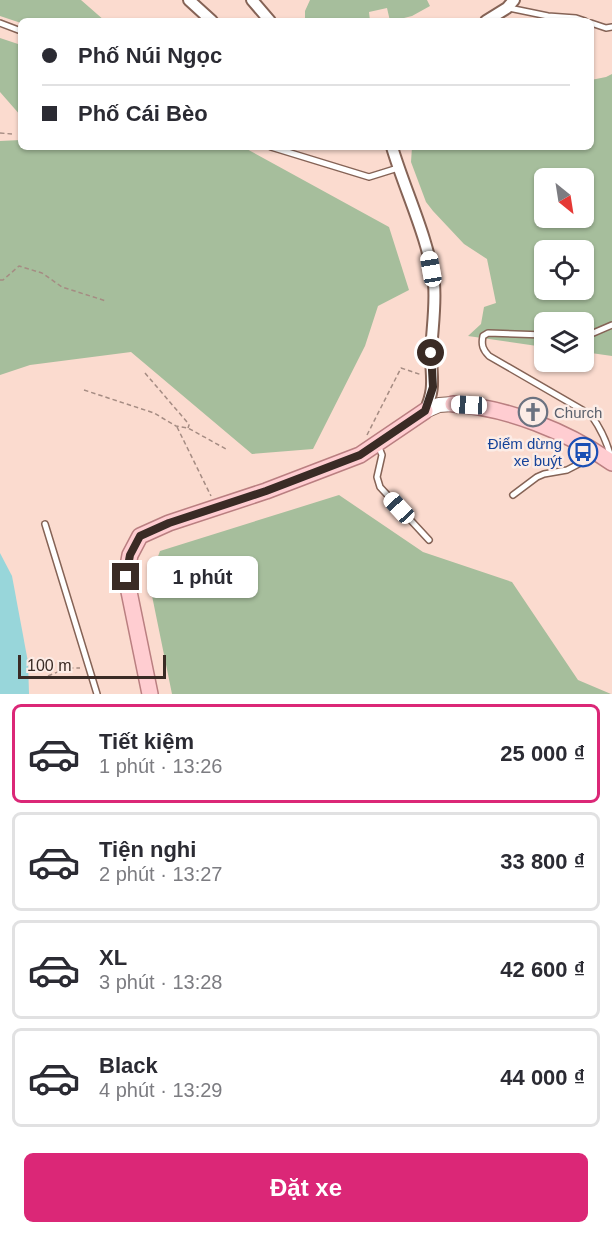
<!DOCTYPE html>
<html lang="vi">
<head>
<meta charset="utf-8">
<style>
  body { margin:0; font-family:Helvetica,sans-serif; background:#f2f2f3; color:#2b2b33; height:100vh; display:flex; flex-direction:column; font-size:22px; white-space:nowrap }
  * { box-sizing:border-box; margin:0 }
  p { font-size:20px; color:#7c7c81 }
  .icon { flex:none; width:33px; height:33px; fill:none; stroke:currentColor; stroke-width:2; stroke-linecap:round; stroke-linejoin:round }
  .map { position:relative; height:694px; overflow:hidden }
  .drawer { display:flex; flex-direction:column; background:#fff; flex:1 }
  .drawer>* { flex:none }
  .top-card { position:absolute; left:18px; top:18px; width:576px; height:132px; border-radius:9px; box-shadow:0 2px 4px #0004; display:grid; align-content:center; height:132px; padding:0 24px; background:#fff }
  .needle { width:39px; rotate:150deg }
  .tools { position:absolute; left:534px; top:168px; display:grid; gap:12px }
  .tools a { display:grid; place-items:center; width:60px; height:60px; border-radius:9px; background:#fff; box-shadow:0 2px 4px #0004; font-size:30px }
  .scale { position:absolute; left:18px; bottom:15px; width:148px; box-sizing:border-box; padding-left:6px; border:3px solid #3a2b25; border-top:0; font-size:16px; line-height:21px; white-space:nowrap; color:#3a2b25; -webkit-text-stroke:4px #fcece6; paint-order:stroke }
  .end { position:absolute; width:27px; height:27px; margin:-14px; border:8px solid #3a2b25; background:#fff; box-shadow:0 0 0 3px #fff }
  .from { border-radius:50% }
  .bubble { position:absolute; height:42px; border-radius:9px; background:#fff; box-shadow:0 2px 4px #0004; font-size:20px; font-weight:600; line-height:42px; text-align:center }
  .car { position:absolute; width:18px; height:36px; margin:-18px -9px; border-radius:8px; box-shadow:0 0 4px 2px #0007; background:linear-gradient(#fff 24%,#345 0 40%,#fff 0 76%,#345 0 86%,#fff 0) }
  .top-card b { display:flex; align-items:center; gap:21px; height:57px; font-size:22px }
  .top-card b+b { border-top:2px solid #e1e1e2 }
  .top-card i { width:15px; height:15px; background:#2b2b33 }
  ul { padding:10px 0 0; list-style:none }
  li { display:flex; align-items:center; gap:18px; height:99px; margin:0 12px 9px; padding:0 12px; border:3px solid #e1e1e2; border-radius:9px }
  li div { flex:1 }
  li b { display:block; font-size:22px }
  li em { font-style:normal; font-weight:600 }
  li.active { border-color:#db2777 }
  li>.icon { width:54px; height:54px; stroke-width:1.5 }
  .button { display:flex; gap:12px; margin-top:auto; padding:12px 24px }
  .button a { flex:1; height:69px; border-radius:9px; background:#db2777; color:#fff; font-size:24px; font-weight:600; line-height:69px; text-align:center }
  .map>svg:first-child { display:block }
  .green { fill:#a6be9c; fill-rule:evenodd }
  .water { fill:#98d6da }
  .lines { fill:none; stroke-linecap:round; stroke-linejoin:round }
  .service-casing { stroke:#856356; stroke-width:8 }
  .minor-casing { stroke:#856356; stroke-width:14 }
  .secondary-casing { stroke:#856356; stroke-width:16 }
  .primary-casing { stroke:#ba7f81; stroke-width:18 }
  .path { stroke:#a58c83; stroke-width:1.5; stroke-dasharray:4.5 3; stroke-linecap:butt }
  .service { stroke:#fff; stroke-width:5 }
  .minor { stroke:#fff; stroke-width:10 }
  .secondary { stroke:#fff; stroke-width:14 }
  .primary { stroke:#ffcdd1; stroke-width:15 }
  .route { stroke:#3a2b25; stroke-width:8 }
  .labels { text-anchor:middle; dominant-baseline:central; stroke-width:5; stroke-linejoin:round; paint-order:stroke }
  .worship-label { font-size:15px; fill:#5b616d; stroke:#fcece6; text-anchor:start }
  .transit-label { font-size:15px; fill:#164399; stroke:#fcece6; text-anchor:end }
</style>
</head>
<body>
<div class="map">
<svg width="612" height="694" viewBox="0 0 612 694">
  <rect width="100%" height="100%" fill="#fbdbcf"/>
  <g class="green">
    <path d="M 0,0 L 81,0 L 105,21 L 21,21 L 21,23 L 0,16 Z"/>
    <path d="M 310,0 L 427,0 L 430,6 L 412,16 L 392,21 L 390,21 L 387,8 L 369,12 L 370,21 L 305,21 L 305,11 Z"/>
    <path d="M 0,38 L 21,45 L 21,116 L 0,92 Z"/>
    <path d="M 612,74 L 612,356 L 584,352 L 584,322 L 544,322 L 544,347 L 468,336 L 481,324 L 484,307 L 496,303 L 487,259 L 464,244 L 433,211 L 426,202 L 411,162 L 412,147 L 591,147 L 591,80 L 606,77 ZM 544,178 L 584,178 L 584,218 L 544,218 ZM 544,250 L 584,250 L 584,290 L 544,290 Z"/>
    <path d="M 21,140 L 21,147 L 243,147 L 389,227 L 409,290 L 378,306 L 365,346 L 313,449 L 252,454 L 131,352 L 30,365 L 0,375 L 0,141 Z"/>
    <path d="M 339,495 L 423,552 L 512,582 L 578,680 L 611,694 L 172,694 L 149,581 L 160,551 Z"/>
  </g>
  <path class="water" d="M 0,553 L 12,576 L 28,662 L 29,694 L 0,694 Z"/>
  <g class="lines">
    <g class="service-casing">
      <g id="service">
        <path d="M 509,8 L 548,16 L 576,18 L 585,21"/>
        <path d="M 0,23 L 21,31"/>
        <path d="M 591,23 L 606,28 L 612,27"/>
        <path d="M 271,147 L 369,177 L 398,168"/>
        <path d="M 584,334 L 591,334 L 612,325"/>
        <path d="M 544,335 L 488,333 L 483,336 C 481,345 483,350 489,356 L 591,415 C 601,429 607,441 611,458"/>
        <path d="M 378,445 L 382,455 L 377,477 L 380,487 L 429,540"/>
        <path d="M 513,495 L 537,477 L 544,474 L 567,470 L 596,455"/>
        <path d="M 45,524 L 97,694"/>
      </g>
    </g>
    <g class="minor-casing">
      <g id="minor">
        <path d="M 189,0 L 212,21"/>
        <path d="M 252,0 L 270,21"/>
        <path d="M 486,21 L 507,8 L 514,0"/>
        <path d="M 392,147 C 405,191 429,239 434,284 C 436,306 432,330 431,353 C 431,378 436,387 425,411"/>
      </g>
    </g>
    <g class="secondary-casing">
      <path id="secondary" d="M 425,411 L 439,405 L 453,404"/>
    </g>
    <g class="primary-casing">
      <g id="primary">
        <path d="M 453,404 C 506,407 569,432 612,463"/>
        <path d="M 150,694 L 126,577 L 130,555 L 140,536 L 169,523 L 266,491 L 360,455 L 425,411"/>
      </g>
    </g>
    <g class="path">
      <path d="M 0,133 L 12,134"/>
      <path d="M 0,280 L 3,280 L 19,266 L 42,273 L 62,287 L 106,301"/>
      <path d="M 145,373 L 187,422 L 189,425 L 188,428"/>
      <path d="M 84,390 L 154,413 L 176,426 L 188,428 L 226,449"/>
      <path d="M 177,427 L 211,496"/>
      <path d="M 367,435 L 401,368 L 422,375"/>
      <path d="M 48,676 L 67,668 L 80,668"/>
    </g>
    <use href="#service" class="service"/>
    <use href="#minor" class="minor"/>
    <use href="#secondary" class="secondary"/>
    <use href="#primary" class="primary"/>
  </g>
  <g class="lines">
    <path class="route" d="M 126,577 L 130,555 L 140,536 L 169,523 L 266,491 L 360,455 L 425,411 L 433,387 L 431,353"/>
  </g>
  <defs>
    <g id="church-ring" transform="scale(1.5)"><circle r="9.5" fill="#fcece6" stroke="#6b7280" stroke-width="1.5"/><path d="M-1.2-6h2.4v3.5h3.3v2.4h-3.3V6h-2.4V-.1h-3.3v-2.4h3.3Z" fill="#6b7280"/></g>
    <g id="bus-ring" transform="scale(1.5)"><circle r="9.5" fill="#fcece6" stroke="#1a4fb4" stroke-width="1.5"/><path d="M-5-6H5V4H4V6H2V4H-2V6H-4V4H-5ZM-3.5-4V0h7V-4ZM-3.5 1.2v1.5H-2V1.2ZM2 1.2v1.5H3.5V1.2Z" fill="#1a4fb4"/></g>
  </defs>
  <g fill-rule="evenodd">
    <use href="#church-ring" x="533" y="412"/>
    <use href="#bus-ring" x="583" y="452"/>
  </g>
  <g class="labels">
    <g class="worship-label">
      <text x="554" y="412">Church</text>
    </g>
    <g class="transit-label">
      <text x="562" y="443">Điểm dừng<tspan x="562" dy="17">xe buýt</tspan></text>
    </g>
  </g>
</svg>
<div class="tools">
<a><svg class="needle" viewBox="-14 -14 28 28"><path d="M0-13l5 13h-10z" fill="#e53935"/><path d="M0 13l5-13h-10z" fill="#7c7c81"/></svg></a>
<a><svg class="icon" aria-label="locate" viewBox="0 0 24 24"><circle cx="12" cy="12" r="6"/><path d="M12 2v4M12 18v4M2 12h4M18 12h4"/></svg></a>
<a><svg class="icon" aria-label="layers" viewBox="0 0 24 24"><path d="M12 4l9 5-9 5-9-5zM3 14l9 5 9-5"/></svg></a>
</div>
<div class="scale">100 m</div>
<i class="end from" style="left:431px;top:353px"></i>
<i class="end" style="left:126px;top:577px"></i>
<div class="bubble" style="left:147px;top:556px;width:111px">1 phút</div>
<i class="car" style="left:431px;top:269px;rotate:350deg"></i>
<i class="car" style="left:469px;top:405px;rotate:273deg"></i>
<i class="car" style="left:399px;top:508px;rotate:317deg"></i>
<div class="top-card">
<b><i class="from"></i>Phố Núi Ngọc</b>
<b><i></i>Phố Cái Bèo</b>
</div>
</div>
<section class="drawer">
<ul>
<li class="active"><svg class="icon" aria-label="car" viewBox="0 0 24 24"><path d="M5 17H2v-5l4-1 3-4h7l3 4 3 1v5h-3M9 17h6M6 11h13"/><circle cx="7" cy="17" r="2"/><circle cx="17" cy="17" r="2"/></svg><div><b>Tiết kiệm</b><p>1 phút · 13:26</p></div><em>25 000 ₫</em></li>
<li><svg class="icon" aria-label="car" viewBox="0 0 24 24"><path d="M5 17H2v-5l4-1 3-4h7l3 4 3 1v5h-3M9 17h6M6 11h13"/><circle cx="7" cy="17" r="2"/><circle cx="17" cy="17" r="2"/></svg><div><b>Tiện nghi</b><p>2 phút · 13:27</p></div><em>33 800 ₫</em></li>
<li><svg class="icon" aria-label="car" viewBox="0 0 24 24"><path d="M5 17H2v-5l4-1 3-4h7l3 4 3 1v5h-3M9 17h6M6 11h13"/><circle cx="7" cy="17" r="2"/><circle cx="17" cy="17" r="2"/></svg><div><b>XL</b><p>3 phút · 13:28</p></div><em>42 600 ₫</em></li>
<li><svg class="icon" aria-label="car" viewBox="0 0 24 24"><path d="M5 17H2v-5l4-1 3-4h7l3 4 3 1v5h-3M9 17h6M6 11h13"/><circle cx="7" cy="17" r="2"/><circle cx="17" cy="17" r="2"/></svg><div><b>Black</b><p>4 phút · 13:29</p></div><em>44 000 ₫</em></li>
</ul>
<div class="button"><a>Đặt xe</a></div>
</section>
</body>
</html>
